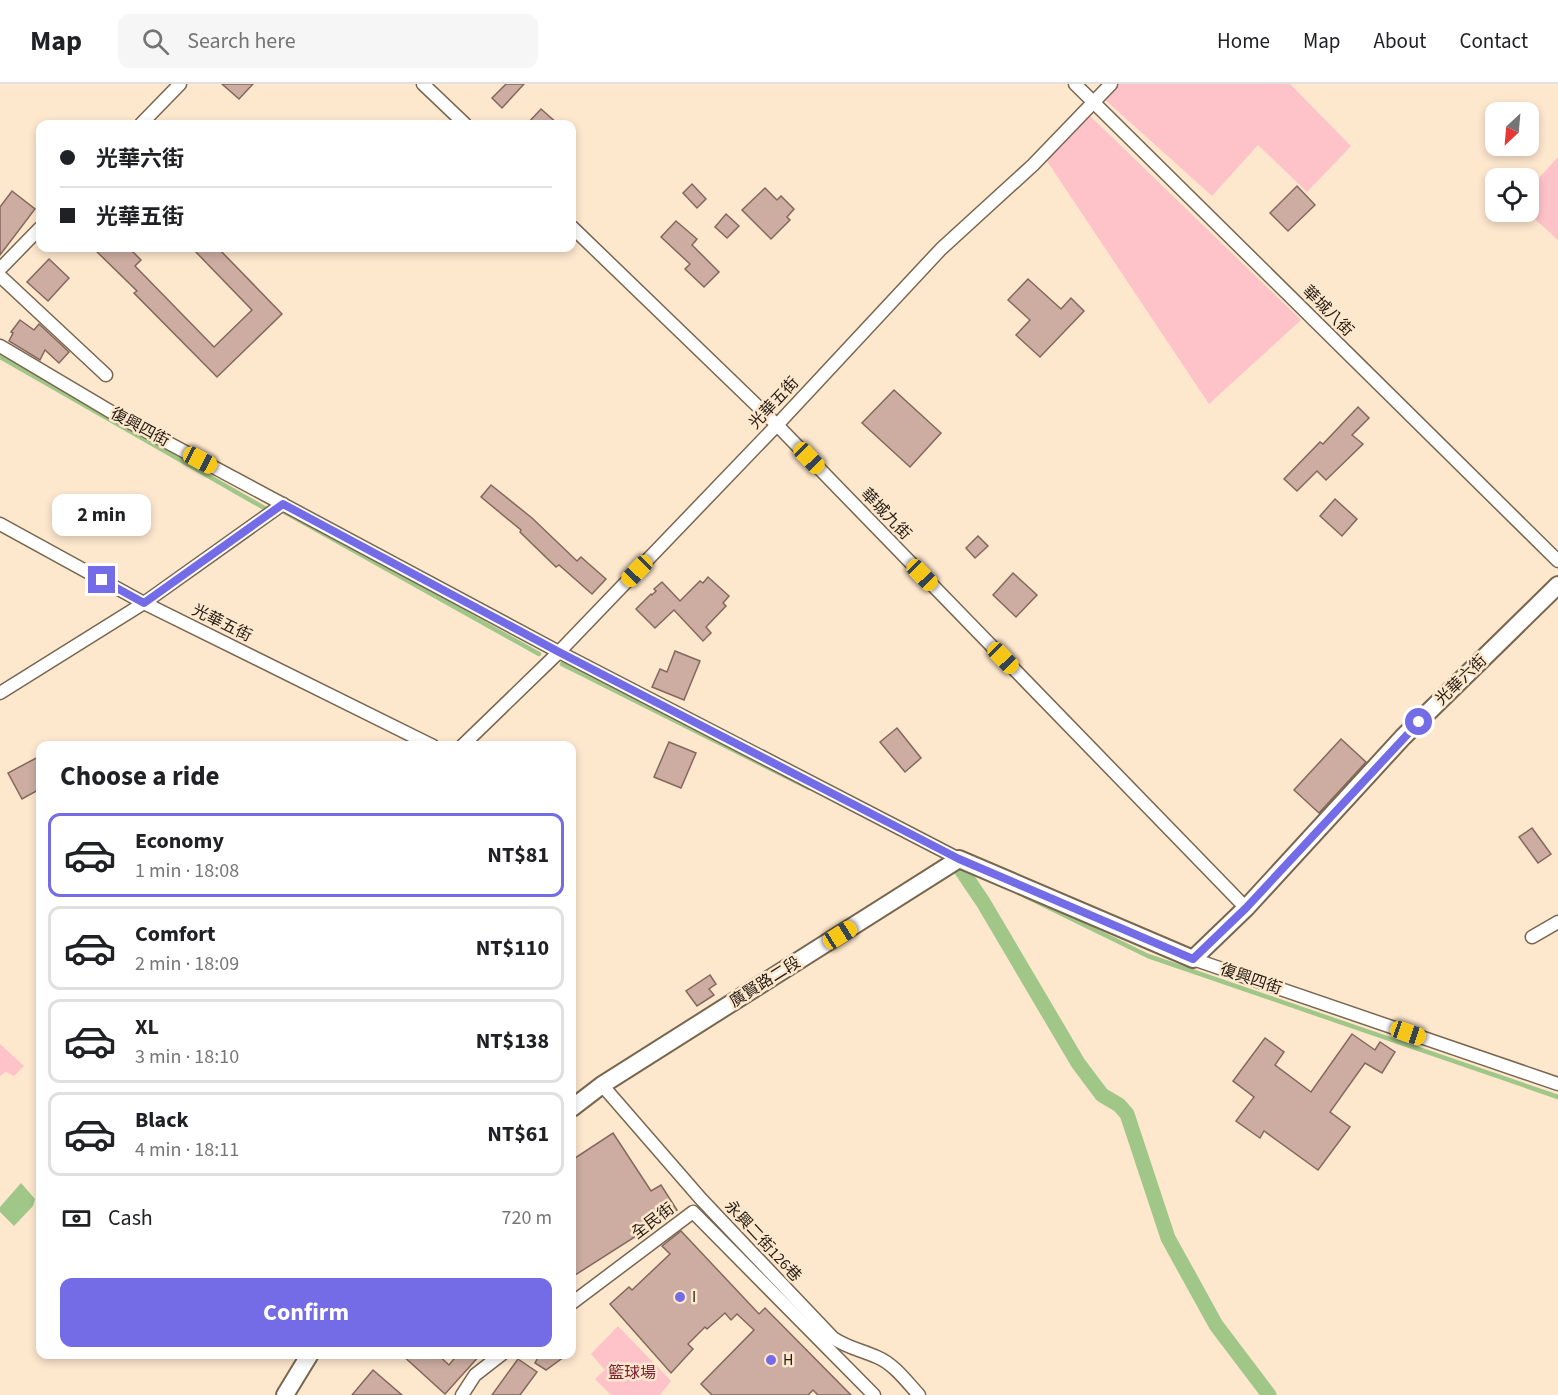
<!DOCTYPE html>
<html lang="en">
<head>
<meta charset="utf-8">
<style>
  body { margin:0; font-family:"Source Sans 3","Noto Sans TC",sans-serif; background:#f6f6f6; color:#202124; height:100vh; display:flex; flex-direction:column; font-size:22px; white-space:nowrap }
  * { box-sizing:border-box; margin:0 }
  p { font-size:20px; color:#757577 }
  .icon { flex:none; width:33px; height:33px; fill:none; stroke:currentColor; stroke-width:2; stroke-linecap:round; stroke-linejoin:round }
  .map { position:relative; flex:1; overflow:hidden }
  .panel { position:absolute; left:36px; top:657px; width:540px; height:618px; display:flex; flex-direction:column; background:#fff; border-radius:12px; box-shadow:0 3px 9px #0003 }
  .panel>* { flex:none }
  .banner { position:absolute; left:36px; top:36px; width:540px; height:132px; border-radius:12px; box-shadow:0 3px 9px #0003; display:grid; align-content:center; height:132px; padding:0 24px; background:#fff }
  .needle { width:39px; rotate:206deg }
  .fabs { position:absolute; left:1485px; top:18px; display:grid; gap:12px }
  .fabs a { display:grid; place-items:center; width:54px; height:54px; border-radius:12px; background:#fff; box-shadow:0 3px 9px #0003; font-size:30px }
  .end { position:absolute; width:27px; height:27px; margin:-14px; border:8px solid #736ce6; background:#fff; box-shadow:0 0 0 3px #fff }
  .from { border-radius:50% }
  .bubble { position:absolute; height:42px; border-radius:12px; background:#fff; box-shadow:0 3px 9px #0003; font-size:20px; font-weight:700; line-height:42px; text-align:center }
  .car { position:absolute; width:18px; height:36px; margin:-18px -9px; border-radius:8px; box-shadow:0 0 4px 2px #0007; background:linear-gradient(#f5c518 24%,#345 0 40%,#f5c518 0 76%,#345 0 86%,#f5c518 0) }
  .banner b { display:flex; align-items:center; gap:21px; height:57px; font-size:22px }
  .banner b+b { border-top:2px solid #e0e0e0 }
  .banner i { width:15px; height:15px; background:#202124 }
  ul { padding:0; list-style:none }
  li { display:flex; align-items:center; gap:18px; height:84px; margin:0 12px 9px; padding:0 12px; border:3px solid #e0e0e0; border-radius:12px }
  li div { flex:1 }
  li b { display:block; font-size:22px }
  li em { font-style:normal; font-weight:700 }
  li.current { border-color:#736ce6 }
  li>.icon { width:54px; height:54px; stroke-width:1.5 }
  h2 { padding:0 24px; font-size:27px; line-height:72px }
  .pay { display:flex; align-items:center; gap:15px; height:66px; padding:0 24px; font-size:22px }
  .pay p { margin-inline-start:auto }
  .button { display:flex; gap:12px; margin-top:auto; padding:12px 24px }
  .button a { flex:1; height:69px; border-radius:12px; background:#736ce6; color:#fff; font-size:24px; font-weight:700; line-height:69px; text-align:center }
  header { display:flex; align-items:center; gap:36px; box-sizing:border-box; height:84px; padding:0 30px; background:#fff; border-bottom:2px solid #e0e0e0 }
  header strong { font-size:28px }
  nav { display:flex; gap:33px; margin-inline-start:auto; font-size:21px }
  .search { width:420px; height:54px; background:#f6f6f6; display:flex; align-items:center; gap:15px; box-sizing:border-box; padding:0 21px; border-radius:12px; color:#757577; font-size:22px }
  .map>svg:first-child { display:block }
  .green { fill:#fec3c8 }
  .water { fill:#a1c788 }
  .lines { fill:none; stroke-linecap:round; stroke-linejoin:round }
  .stream { stroke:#a1c788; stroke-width:4.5 }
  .canal { stroke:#a1c788; stroke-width:15 }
  .building { fill:#cdada1; stroke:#85685d; stroke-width:1.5 }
  .street-casing { stroke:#79664f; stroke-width:15 }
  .secondary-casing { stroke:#79664f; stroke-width:20 }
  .street { stroke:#fff; stroke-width:12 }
  .secondary { stroke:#fff; stroke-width:16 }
  .route { stroke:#736ce6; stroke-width:8 }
  .poi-dot { fill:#736ce6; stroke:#fde7cd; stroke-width:2 }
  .labels { text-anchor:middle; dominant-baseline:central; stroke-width:5; stroke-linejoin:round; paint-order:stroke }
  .street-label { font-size:16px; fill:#231c12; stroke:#fde7cd }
  .poi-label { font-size:16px; fill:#231c12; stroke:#fde7cd; text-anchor:start }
  .park-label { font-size:16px; fill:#7c2034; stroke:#fde7cd }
</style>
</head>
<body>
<header>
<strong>Map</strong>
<div class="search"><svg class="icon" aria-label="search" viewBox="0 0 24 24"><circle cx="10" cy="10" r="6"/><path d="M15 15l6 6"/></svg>Search here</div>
<nav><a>Home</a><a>Map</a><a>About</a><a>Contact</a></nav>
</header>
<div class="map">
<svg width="1558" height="1311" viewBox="0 0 1558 1311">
  <rect width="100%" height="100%" fill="#fde7cd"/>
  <g class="green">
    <path d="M 1113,0 L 1290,0 L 1351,62 L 1307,108 L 1258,61 L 1212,112 L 1101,12 Z"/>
    <path d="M 1089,31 L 1301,236 L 1209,320 L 1045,74 Z"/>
    <path d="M 1558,73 L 1558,156 L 1527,128 L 1529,105 Z"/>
    <path d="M 0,960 L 24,982 L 14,992 L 6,988 L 0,992 Z"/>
    <path d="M 618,1242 L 671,1297 L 660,1311 L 611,1311 L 595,1295 L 605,1286 L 591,1270 Z"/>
  </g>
  <path class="water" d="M 21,1099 L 35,1115 L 33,1122 L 14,1142 L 0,1128 L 0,1123 Z"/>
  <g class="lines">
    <g class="stream">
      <path d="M 0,273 L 266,425"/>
      <path d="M 281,426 L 539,570"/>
      <path d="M 562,580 L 809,704"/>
      <path d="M 1025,812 L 1148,872 L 1558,1013"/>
    </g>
    <path class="canal" d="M 956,778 L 983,818 L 1078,979 L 1102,1011 L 1119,1021 L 1127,1030 L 1168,1154 L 1216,1241 L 1269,1311"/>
  </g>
  <g class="building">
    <path d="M 222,0 L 253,0 L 239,15 Z"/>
    <path d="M 506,0 L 524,0 L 502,24 L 492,14 Z"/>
    <path d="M 541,25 L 558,40 L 527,40 Z"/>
    <path d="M 692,100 L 706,115 L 697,124 L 683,109 Z"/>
    <path d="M 1297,102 L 1315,121 L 1288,147 L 1270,129 Z"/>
    <path d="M 765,104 L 777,116 L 781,112 L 794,125 L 787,133 L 790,136 L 771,155 L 742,126 Z"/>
    <path d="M 12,107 L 35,125 L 0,171 L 0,123 Z"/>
    <path d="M 726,130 L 739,142 L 727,154 L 715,143 Z"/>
    <path d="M 676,137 L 697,155 L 692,161 L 719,188 L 704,203 L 685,185 L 690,180 L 661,153 Z"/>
    <path d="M 93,164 L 129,164 L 141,176 L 135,182 L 214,263 L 252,226 L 192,164 L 218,164 L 282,230 L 217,293 L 134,209 L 137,207 Z"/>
    <path d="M 49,175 L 69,194 L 48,217 L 27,198 Z"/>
    <path d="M 1028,195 L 1061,225 L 1071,214 L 1084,227 L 1040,273 L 1016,251 L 1030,236 L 1008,216 Z"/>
    <path d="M 20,236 L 34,246 L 39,240 L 69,268 L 59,279 L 45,266 L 40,276 L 9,257 L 13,249 L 11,248 Z"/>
    <path d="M 894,306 L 941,349 L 910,383 L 862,339 Z"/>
    <path d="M 1358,323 L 1369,334 L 1352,351 L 1363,360 L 1326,396 L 1317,387 L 1297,407 L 1284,395 L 1320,358 L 1323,360 Z"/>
    <path d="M 491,401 L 532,434 L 577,477 L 581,473 L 606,495 L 592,510 L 559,481 L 556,483 L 520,448 L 521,446 L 481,413 Z"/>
    <path d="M 1335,415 L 1357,435 L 1342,452 L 1320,432 Z"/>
    <path d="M 978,452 L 988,462 L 975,474 L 966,464 Z"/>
    <path d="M 1013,489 L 1037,511 L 1016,533 L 993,511 Z"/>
    <path d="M 708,493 L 729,512 L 723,519 L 726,522 L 706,543 L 711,549 L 703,557 L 674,526 L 655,544 L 636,525 L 651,510 L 652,511 L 656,507 L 654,505 L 662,498 L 680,517 L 700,497 L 703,499 Z"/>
    <path d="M 675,567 L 700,577 L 684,616 L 652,603 L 660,585 L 667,588 Z"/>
    <path d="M 897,644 L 921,674 L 905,688 L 880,658 Z"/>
    <path d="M 1341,655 L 1366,678 L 1319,729 L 1294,706 Z"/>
    <path d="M 669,658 L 696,669 L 681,704 L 654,693 Z"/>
    <path d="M 40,672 L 40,705 L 22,715 L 8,689 Z"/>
    <path d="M 1532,744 L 1551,770 L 1538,779 L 1519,753 Z"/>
    <path d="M 710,891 L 716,900 L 709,905 L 714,911 L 697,922 L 686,907 Z"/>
    <path d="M 1352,950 L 1375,966 L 1380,958 L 1395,968 L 1382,989 L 1365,979 L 1330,1028 L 1350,1043 L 1318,1086 L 1264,1047 L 1260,1054 L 1236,1037 L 1254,1013 L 1233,997 L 1265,954 L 1284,968 L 1275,981 L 1311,1008 Z"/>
    <path d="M 613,1049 L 651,1107 L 661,1101 L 677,1126 L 572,1193 L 572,1076 Z"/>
    <path d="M 681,1147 L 759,1230 L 765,1224 L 851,1311 L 818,1311 L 813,1306 L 808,1311 L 712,1311 L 701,1300 L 754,1246 L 737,1230 L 731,1236 L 725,1229 L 707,1245 L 705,1243 L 688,1260 L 693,1265 L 671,1289 L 610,1220 L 629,1203 L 632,1206 L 670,1170 L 662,1162 Z"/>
    <path d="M 401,1270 L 437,1270 L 449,1281 L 458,1270 L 481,1270 L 445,1310 Z"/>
    <path d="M 540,1270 L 568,1270 L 546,1286 L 535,1279 Z"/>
    <path d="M 518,1275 L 537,1288 L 520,1311 L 492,1311 Z"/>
    <path d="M 373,1286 L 402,1311 L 352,1311 Z"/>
  </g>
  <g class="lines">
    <g class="street-casing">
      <g id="street">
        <path d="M 423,0 L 465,40"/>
        <path d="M 1075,0 L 1558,477"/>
        <path d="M 141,40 L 180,0"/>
        <path d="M 572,143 L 777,341 L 1246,824"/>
        <path d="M 0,185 L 40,144"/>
        <path d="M 0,192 L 106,291"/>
        <path d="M 0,262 L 118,332 L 559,568 L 959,775"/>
        <path d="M 0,440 L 144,519 L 433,662"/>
        <path d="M 0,609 L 144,519 L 283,420"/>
        <path d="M 462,662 L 559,568 L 777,341 L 941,165 L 1033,81 L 1111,0"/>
        <path d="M 1532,853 L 1558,838"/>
        <path d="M 1193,875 L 1558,1000"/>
        <path d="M 602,1001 L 701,1115 L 833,1254 C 848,1264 861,1266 877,1273 C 894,1280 907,1298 919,1311"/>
        <path d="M 572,1219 L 693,1128 L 874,1311"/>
        <path d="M 462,1311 L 475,1291 L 502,1270"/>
      </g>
    </g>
    <g class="secondary-casing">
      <g id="secondary">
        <path d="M 572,1024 L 602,1001 L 959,775 L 1193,875 L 1246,824 L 1403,653 L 1558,501"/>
        <path d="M 285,1311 L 310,1270"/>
      </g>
    </g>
    <use href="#street" class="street"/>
    <use href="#secondary" class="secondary"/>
  </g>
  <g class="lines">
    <path class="route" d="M 102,496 L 144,519 L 283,420 L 559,568 L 959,775 L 1193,875 L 1246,824 L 1419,638"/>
  </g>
  <g class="poi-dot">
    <circle cx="680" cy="1213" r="6"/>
    <circle cx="771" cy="1276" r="6"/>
  </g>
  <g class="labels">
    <g class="street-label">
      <text transform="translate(1328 227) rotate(45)">華城八街</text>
      <text transform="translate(774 319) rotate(-47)">光華五街</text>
      <text transform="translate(140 343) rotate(28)">復興四街</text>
      <text transform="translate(886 430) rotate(46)">華城九街</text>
      <text transform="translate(222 539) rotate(26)">光華五街</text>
      <text transform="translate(1461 596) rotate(-44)">光華六街</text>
      <text transform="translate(1251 895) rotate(19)">復興四街</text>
      <text transform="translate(765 898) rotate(-32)">廣賢路二段</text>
      <text transform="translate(653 1137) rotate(-37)">全民街</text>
      <text transform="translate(763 1157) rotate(47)">永興二街126巷</text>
    </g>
    <g class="poi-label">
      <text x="692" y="1213">I</text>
      <text x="783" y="1276">H</text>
    </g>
    <g class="park-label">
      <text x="632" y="1289">籃球場</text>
    </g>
  </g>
</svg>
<div class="fabs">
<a><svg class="needle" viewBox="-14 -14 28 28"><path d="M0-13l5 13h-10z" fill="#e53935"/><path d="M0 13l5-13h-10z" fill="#757577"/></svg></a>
<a><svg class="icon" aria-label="locate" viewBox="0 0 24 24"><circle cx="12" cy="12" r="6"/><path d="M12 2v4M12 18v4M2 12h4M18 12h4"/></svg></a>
</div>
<i class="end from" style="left:1419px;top:638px"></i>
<i class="end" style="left:102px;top:496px"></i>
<div class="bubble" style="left:52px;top:410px;width:99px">2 min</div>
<i class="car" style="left:809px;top:374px;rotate:136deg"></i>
<i class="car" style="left:200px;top:376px;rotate:118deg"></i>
<i class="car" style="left:637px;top:487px;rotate:224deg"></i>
<i class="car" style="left:922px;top:491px;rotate:136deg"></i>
<i class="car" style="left:1003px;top:574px;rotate:136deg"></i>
<i class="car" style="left:840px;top:851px;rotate:58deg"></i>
<i class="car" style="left:1408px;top:949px;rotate:109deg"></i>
<div class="banner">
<b><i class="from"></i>光華六街</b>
<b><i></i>光華五街</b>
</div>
<section class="panel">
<h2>Choose a ride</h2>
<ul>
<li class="current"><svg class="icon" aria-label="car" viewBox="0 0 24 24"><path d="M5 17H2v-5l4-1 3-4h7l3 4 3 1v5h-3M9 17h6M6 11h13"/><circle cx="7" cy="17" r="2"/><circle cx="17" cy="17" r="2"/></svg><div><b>Economy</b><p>1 min · 18:08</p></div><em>NT$81</em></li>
<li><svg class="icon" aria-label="car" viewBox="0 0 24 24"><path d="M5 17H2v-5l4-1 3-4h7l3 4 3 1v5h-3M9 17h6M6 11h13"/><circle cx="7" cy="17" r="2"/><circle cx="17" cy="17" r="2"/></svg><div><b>Comfort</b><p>2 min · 18:09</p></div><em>NT$110</em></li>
<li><svg class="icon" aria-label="car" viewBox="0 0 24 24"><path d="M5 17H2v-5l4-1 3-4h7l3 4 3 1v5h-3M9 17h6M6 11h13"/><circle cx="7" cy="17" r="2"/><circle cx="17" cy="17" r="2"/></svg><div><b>XL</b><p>3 min · 18:10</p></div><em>NT$138</em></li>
<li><svg class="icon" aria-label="car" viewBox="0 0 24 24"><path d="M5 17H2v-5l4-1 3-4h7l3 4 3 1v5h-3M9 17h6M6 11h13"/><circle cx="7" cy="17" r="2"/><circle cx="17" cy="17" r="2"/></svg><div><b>Black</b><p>4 min · 18:11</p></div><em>NT$61</em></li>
</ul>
<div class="pay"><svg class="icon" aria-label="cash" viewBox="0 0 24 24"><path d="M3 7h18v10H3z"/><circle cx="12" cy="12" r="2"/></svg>Cash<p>720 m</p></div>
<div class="button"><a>Confirm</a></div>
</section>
</div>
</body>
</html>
